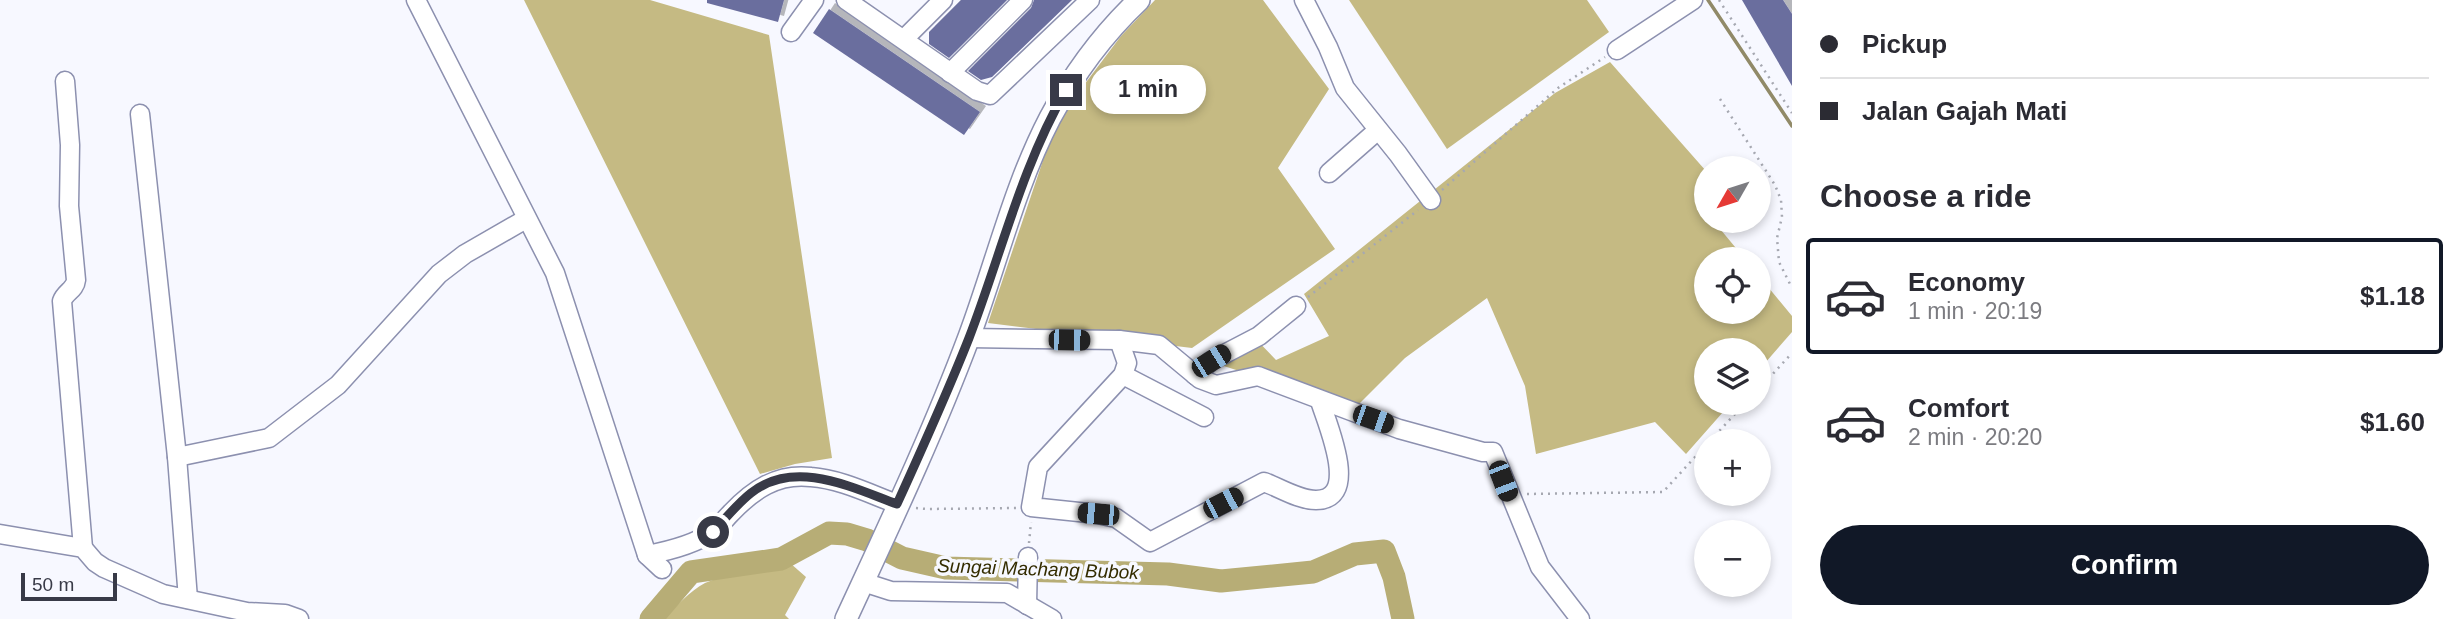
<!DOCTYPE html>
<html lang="en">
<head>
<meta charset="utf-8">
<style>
  body { margin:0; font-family:Arial,sans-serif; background:#f7f7f7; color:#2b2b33; height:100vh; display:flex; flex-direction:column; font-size:26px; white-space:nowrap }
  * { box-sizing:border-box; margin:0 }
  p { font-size:23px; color:#7c7c81 }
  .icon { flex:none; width:38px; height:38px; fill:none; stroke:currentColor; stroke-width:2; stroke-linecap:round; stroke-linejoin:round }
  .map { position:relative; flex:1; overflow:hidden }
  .details { display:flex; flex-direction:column; background:#fff; width:665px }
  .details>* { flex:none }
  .top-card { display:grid; align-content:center; height:154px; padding:0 28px; background:#fff }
  .needle { width:46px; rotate:231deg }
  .fabs { position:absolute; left:1694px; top:156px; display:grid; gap:14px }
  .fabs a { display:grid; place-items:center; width:77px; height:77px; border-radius:50%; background:#fff; box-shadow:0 4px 10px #0003; font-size:35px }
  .scale { position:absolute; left:21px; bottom:18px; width:96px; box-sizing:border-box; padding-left:7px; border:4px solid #383a47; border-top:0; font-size:19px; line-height:24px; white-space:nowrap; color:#383a47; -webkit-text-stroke:5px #f7f8ff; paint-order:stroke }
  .end { position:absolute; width:32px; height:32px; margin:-16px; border:9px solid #383a47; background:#fff; box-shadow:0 0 0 4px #fff }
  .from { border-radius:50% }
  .bubble { position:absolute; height:49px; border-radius:24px; background:#fff; box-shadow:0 4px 10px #0003; font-size:23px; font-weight:600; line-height:49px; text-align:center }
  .car { position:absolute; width:21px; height:42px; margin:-21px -10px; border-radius:9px; box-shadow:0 0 5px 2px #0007; background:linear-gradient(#222 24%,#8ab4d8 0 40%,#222 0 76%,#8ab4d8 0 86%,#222 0) }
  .top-card b { display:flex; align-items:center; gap:24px; height:66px; font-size:26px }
  .top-card b+b { border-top:2px solid #e1e1e2 }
  .top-card i { width:18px; height:18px; background:#2b2b33 }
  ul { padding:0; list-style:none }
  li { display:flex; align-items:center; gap:21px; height:116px; margin:0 14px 10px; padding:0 14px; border:4px solid transparent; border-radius:7px }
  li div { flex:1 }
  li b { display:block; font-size:26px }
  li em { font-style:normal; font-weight:600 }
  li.active { border-color:#111827 }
  li>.icon { width:63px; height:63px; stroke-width:1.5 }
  h2 { padding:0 28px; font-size:32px; line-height:84px }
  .cta { display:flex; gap:14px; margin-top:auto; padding:14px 28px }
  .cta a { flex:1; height:80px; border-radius:42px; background:#111827; color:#fff; font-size:28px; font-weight:600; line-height:80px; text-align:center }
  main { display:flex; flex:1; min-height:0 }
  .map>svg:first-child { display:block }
  .forest { fill:#c5ba83 }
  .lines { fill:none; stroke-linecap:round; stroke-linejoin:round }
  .stream { stroke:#918a68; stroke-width:3.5 }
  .river { stroke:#b7ad76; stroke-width:23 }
  .building { fill:#6b6e9e; filter:url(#shadow) }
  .minor-casing { stroke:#8c90af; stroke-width:21 }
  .major-casing { stroke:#8c90af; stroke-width:24 }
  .path { stroke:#a6a8b1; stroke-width:2.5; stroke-dasharray:2 5; stroke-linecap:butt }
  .minor { stroke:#fff; stroke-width:18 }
  .major { stroke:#fff; stroke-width:21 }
  .route { stroke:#383a47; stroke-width:9 }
  .labels { text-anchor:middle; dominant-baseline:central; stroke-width:7; stroke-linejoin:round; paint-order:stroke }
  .water-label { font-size:19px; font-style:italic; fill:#342c00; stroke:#f7f8ff }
</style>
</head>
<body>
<main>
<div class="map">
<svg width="1792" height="619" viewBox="0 0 1792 619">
  <defs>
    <filter id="shadow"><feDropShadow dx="6" dy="-6" stdDeviation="0" flood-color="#0004"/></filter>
  </defs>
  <rect width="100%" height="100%" fill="#f7f8ff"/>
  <g class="forest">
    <path d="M 524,0 L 650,0 L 769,35 L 832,458 L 795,464 L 760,474 Z"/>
    <path d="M 1155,0 L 1263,0 L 1329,89 L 1278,168 L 1335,249 L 1192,348 L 988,323 L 1056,122 L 1121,36 Z"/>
    <path d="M 1349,0 L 1587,0 L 1609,32 L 1447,149 Z"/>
    <path d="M 1610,62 L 1706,171 L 1706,220 L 1719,221 L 1716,224 L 1745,259 L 1706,259 L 1706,312 L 1759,312 L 1759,276 L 1792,316 L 1792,332 L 1759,370 L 1759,350 L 1706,350 L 1706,402 L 1731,403 L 1686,454 L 1655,422 L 1536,454 L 1525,386 L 1487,298 L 1405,358 L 1359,404 L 1258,377 L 1205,360 L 1249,332 L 1276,360 L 1329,336 L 1304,294 L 1555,93 Z"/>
    <path d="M 790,563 L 806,577 L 785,615 L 789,619 L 664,619 C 676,606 690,591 705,583 C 732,571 762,570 790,563 Z"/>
  </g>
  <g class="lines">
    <path class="stream" d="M 1708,0 L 1792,126"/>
    <path class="river" d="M 651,619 L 691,572 L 781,559 L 829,533 L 847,534 L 867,540 L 902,558 L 946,568 L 1168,574 L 1221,581 L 1313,572 L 1355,554 L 1384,551 L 1394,577 L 1403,619"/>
  </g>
  <g class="building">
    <path d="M 707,0 L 784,0 L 778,22 L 707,3 Z"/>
    <path d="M 961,0 L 1007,0 L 949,58 L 929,44 L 929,32 Z"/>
    <path d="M 1034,0 L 1072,0 L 992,77 L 981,80 L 968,71 L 1031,8 Z"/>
    <path d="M 1742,0 L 1783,0 L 1792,14 L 1792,86 Z"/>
    <path d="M 829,9 L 980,112 L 964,135 L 813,33 Z"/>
  </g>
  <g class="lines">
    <g class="minor-casing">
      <g id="minor">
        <path d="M 416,0 L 555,273 L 647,555 L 662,569"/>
        <path d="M 846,0 L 977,91 L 990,95 L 1090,0"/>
        <path d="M 1304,0 L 1328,47 L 1345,88 L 1398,154 L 1431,200"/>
        <path d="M 791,32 L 814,0"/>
        <path d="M 904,39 L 943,0"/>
        <path d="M 1617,50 L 1693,0"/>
        <path d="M 950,73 L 1023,0"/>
        <path d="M 65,81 L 70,145 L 69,206 L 76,280 C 75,290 65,292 62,301 L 83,548"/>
        <path d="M 140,114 L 177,457 L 188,599"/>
        <path d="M 1329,173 L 1378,130"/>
        <path d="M 969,338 L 1119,340 L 1159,345 L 1200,379 L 1216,385 L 1258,376 L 1399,429 L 1483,452 L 1493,452 L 1540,567 L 1580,619"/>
        <path d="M 1119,340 L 1127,363 L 1123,375 L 1038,467 L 1031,507 L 1098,514 L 1116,518 L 1150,542 L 1264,482 C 1280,488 1299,500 1316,500 C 1361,500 1327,424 1320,401"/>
        <path d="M 1123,375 L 1204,417"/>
        <path d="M 1195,375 L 1211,361 L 1259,336 L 1296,306"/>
        <path d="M 177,457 L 269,438 L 338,385 L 439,274 L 465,254 L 526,219"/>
        <path d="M 0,534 L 83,548 L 95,562 L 104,568 L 163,594 L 247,612 L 285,614 L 299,619"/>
        <path d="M 647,555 C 668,551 694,545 712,532 C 719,527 725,519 731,513 C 753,490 777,473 811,477 C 840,479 870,494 897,504"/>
        <path d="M 863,582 L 891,591 L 1007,593 L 1052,619"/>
        <path d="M 1027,605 L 1028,557"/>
      </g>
    </g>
    <g class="major-casing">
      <path id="major" d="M 846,619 C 889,526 933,433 969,337 C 996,265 1014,187 1050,118 C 1073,75 1103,34 1139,0"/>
    </g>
    <g class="path">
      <path d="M 1719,0 L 1792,113"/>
      <path d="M 1720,99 L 1775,185 L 1781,200 L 1782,217 L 1777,238 L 1779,262 L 1792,288"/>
      <path d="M 1442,190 L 1558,88 L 1605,57"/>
      <path d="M 1308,297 L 1418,210"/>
      <path d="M 1759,389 L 1792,353"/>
      <path d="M 1710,441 L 1746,402"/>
      <path d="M 1527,494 L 1663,492 L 1706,445"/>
      <path d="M 916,508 L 927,509 L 1018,508"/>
      <path d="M 1029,543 L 1031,522"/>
    </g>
    <use href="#minor" class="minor"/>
    <use href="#major" class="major"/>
  </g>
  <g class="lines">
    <path class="route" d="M 713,532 C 725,519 737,504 751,493 C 795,458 853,488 897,504 C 922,449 947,394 969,338 C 1001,255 1021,168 1066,90"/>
  </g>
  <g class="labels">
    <g class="water-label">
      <text transform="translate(1038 569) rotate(2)">Sungai Machang Bubok</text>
    </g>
  </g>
</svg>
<div class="fabs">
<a><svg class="needle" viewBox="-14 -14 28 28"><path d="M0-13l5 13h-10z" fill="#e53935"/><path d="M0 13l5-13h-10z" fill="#7c7c81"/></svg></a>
<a><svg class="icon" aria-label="locate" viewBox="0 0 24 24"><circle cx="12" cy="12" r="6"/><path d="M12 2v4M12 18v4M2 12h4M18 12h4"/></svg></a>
<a><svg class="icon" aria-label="layers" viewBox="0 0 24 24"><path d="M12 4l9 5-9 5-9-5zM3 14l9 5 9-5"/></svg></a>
<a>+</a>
<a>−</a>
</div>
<div class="scale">50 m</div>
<i class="end from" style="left:713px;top:532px"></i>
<i class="end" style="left:1066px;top:90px"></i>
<div class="bubble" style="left:1090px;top:65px;width:116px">1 min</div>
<i class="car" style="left:1069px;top:340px;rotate:91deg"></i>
<i class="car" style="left:1211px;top:361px;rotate:58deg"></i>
<i class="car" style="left:1373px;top:419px;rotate:109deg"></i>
<i class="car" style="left:1503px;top:481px;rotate:159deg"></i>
<i class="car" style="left:1223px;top:503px;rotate:63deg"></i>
<i class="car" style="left:1098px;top:514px;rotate:275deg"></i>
</div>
<section class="details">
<div class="top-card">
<b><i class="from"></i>Pickup</b>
<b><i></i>Jalan Gajah Mati</b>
</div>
<h2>Choose a ride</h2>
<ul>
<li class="active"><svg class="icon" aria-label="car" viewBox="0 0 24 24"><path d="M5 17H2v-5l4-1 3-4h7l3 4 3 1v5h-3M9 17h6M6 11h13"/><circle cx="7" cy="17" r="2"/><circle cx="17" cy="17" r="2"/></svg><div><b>Economy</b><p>1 min · 20:19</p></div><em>$1.18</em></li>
<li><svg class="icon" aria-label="car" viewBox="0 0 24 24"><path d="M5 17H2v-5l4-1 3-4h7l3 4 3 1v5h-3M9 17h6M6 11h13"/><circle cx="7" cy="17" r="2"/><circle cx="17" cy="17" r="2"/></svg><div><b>Comfort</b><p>2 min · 20:20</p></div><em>$1.60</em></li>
</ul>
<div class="cta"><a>Confirm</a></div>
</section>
</main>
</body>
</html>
